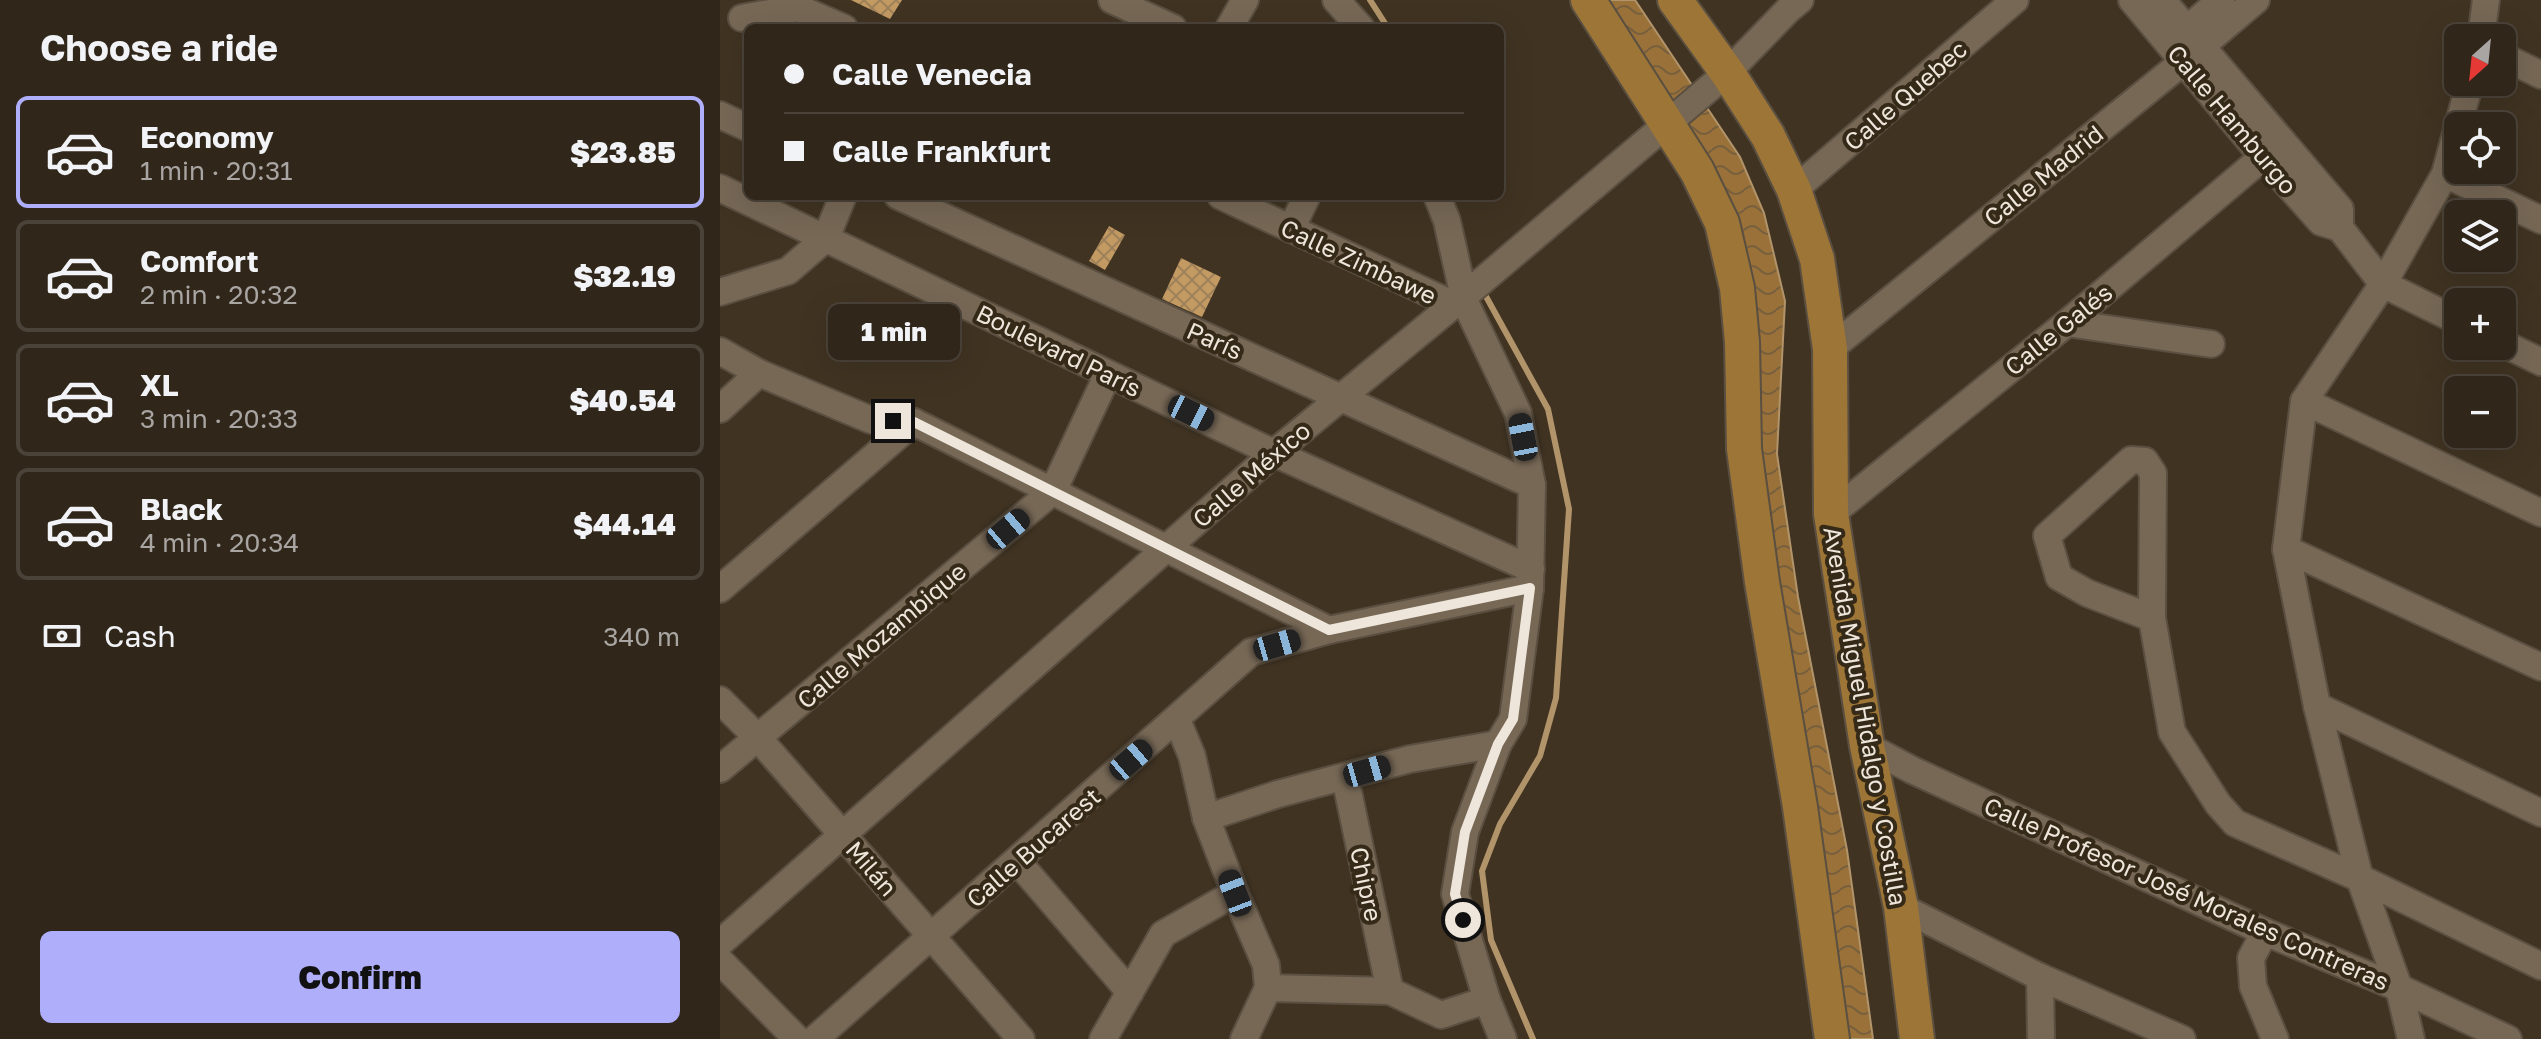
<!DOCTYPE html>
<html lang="en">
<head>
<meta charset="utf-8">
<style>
  body { margin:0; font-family:"Golos Text",sans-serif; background:#382e23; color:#f1f3f6; height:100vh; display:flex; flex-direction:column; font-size:30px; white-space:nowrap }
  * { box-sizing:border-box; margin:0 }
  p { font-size:26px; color:#a8a5a2 }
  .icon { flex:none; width:44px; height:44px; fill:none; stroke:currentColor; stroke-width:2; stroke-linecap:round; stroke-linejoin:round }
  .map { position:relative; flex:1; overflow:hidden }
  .sheet { display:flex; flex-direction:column; background:#30261a; width:720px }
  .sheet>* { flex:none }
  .guide { position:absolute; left:24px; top:24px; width:760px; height:176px; border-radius:12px; box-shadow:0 8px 32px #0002,0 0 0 2px #4b4339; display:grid; align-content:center; height:176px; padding:0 40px; background:#30261a }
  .needle { width:52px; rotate:207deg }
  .tools { position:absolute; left:1724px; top:24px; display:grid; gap:16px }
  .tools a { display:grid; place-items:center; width:72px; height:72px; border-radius:12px; background:#30261a; box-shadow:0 8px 32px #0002,0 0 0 2px #4b4339; font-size:40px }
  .end { position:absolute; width:36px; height:36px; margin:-18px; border:10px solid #eee6db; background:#111; box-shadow:0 0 0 4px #111 }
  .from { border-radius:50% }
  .bubble { position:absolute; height:56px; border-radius:12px; background:#30261a; box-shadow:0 8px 32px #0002,0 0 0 2px #4b4339; font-size:26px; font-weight:800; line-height:56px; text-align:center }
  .car { position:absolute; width:24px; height:48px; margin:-24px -12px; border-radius:10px; box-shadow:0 0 6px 2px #0007; background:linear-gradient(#222 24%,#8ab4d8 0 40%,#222 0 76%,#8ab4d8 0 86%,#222 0) }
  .guide b { display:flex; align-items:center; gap:28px; height:76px; font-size:30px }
  .guide b+b { border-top:2px solid #4b4339 }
  .guide i { width:20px; height:20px; background:#f1f3f6 }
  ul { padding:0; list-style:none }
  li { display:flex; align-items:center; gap:24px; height:112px; margin:0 16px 12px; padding:0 24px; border:4px solid #4b4339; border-radius:12px }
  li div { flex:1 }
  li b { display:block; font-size:30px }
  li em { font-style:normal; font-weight:800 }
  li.selected { border-color:#aeaefb }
  li>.icon { width:72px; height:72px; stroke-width:1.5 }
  h2 { padding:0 40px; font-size:36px; line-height:96px }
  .pay { display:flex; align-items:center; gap:20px; height:88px; padding:0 40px; font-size:30px }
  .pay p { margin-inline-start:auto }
  .primary-button { display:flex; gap:16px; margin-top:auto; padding:16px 40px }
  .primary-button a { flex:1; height:92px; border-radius:12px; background:#aeaefb; color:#111; font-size:32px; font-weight:800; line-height:92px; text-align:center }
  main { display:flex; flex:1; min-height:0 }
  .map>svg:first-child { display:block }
  .water { fill:url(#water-waves); stroke:#b2946a; stroke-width:2 }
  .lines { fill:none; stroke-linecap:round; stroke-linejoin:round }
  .stream { stroke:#b2946a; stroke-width:6 }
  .building { fill:url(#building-cross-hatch) }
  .minor-casing { stroke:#5a4f40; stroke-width:30 }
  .major-casing { stroke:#5a4f40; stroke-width:38 }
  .minor { stroke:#776856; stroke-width:26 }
  .major { stroke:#9d7536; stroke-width:34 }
  .route { stroke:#eee6db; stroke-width:10 }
  .labels { text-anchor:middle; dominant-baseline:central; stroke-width:8; stroke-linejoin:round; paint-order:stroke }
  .street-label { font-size:24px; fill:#eee6db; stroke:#352918 }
</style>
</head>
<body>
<main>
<section class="sheet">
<h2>Choose a ride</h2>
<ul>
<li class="selected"><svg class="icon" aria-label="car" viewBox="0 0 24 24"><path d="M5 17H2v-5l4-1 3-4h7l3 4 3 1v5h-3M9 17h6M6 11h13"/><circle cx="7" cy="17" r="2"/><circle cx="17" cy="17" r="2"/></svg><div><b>Economy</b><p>1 min · 20:31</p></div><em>$23.85</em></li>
<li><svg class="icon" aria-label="car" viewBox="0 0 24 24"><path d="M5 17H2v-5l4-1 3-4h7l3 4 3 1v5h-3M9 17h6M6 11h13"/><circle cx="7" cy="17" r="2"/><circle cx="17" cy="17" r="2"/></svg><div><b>Comfort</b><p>2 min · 20:32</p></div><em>$32.19</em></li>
<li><svg class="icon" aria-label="car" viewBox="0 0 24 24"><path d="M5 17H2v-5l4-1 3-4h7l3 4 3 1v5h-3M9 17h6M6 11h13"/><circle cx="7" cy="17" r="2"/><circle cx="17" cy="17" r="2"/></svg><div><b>XL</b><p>3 min · 20:33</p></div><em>$40.54</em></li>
<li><svg class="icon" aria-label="car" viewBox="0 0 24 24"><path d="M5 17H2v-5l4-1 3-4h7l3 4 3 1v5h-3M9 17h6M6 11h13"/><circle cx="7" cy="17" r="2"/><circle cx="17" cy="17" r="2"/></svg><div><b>Black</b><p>4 min · 20:34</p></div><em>$44.14</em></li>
</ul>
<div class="pay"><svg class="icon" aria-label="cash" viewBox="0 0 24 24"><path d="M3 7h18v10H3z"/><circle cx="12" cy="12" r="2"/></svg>Cash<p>340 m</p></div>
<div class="primary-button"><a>Confirm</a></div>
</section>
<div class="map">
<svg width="1821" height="1039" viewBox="0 0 1821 1039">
  <defs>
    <pattern id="water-waves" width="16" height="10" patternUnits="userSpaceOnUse" patternTransform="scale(2)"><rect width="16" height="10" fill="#997139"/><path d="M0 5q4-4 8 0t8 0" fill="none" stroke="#785f3d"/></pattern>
    <pattern id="building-cross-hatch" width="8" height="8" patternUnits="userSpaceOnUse" patternTransform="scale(2)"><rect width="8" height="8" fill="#c49a63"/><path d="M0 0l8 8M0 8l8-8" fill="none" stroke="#9e8059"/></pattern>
  </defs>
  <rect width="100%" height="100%" fill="#403322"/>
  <path class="water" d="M 873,0 L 915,0 L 1020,157 L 1044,213 L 1065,301 L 1057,454 L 1078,597 L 1127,850 L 1153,1039 L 1120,1039 L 1045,571 L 1019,260 Z"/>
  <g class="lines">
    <g class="stream">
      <path d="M 650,0 L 668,28"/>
      <path d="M 763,291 L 828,409 L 849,509 L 836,698 L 820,756 L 780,824 L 762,871 L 771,940 L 813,1039"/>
    </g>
  </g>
  <g class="building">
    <path d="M 131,0 L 182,0 L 170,19 Z"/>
    <path d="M 389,226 L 405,235 L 385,270 L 369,261 Z"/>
    <path d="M 461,258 L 501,277 L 482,317 L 442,299 Z"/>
  </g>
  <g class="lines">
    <g class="minor-casing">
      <g id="minor">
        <path d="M 392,0 L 453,28"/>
        <path d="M 616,0 L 641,28"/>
        <path d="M 1412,0 L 1543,157 L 1601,222 L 1620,228 L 1663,284 L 1738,321"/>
        <path d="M 1442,0 L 1620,209 L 1620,228"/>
        <path d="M 22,18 L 78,8 L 124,28"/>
        <path d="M 509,28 L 525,0"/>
        <path d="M 1761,38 L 1766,0"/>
        <path d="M 1458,42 L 1466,30 L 1501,0"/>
        <path d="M 1782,56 L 1821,75"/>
        <path d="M 0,115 L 28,128"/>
        <path d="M 1725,174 L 1821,220"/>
        <path d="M 0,188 L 554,453 L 811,569"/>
        <path d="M 1074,190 L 1295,0"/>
        <path d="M 178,196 L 812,485"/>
        <path d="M 501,196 L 734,305"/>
        <path d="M 717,196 L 727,221 L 745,302 L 798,413 L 812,485 L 810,588 L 793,719 L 778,744 L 745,832 L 735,894 L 767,1000 L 783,1039"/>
        <path d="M 571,229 L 587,196"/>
        <path d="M 0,292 L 68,271 L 106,238 L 123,196"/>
        <path d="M 1347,323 L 1491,344"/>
        <path d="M 1782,343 L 1821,362"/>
        <path d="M 1110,349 L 1464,61 L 1536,0"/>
        <path d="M 0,351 L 39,373 L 151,420 L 194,422 L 609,630"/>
        <path d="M 1584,401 L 1821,513"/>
        <path d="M 0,409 L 39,373"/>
        <path d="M 1111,514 L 1347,323 L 1562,141"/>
        <path d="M 1566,549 L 1821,667"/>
        <path d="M 0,589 L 194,422"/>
        <path d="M 1432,618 L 1367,593 L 1339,577 L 1327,536 L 1411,460 L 1425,461 L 1433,473 L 1432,618 L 1452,732 L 1498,804 L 1515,823 L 1648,882 L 1821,966"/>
        <path d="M 0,700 L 38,738 L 301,1039"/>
        <path d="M 1597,706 L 1821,813"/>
        <path d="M 1147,746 L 1192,770 L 1545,932 L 1684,990 L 1788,1039"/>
        <path d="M 0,769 L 333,491 L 388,374"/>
        <path d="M 625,777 L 670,991"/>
        <path d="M 486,818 L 558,794 L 690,759 L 778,744"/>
        <path d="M 297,861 L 410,992"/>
        <path d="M 515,893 L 546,965 L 548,988"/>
        <path d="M 1181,907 L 1320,977 L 1462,1039"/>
        <path d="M 1545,932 L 1531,958 L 1533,986 L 1555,1039"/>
        <path d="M 0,943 L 554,453 L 749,292 L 1007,73 L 1068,10 L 1080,0"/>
        <path d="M 0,961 L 77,1039"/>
        <path d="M 1320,977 L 1321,1039"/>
        <path d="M 548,988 L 670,991 L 721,1015 L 767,1000"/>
        <path d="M 95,1039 L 531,652 L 609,630 L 810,588"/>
        <path d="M 383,1039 L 443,934 L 515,893 L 486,818 L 472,756 L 457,720"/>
        <path d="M 524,1039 L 548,988"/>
        <path d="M 1691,1039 L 1679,988 L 1640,879 L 1597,706 L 1566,549 L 1584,401 L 1663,284 L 1725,174 L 1750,82"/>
      </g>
    </g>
    <g class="major-casing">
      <g id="major">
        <path d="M 868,0 L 977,171 L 1002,223 L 1017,288 L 1022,342 L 1024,449 L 1042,582 L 1080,807 L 1112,1039"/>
        <path d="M 955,0 L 1009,75 L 1048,136 L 1074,190 L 1097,259 L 1110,349 L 1111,514 L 1147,746 L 1181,907 L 1197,1039"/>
      </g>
    </g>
    <use href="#minor" class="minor"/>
    <use href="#major" class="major"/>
  </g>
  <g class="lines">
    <path class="route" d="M 173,421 L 194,422 L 609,630 L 810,588 L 793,719 L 778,744 L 745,832 L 735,894 L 743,920"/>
  </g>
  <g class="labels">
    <g class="street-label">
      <text transform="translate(1185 95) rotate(-41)">Calle Quebec</text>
      <text transform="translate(1513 119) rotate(50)">Calle Hamburgo</text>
      <text transform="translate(1323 175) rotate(-39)">Calle Madrid</text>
      <text transform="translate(639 261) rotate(25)">Calle Zimbawe</text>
      <text transform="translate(1338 329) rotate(-39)">Calle Galés</text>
      <text transform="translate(495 340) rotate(24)">París</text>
      <text transform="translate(339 350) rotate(26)">Boulevard París</text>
      <text transform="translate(531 474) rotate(-41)">Calle México</text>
      <text transform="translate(161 635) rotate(-40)">Calle Mozambique</text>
      <text transform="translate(1146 716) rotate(80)">Avenida Miguel Hidalgo y Costilla</text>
      <text transform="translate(313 847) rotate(-41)">Calle Bucarest</text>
      <text transform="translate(152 868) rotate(49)">Milán</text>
      <text transform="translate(647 884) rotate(78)">Chipre</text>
      <text transform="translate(1467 893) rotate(24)">Calle Profesor José Morales Contreras</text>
    </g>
  </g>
</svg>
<div class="tools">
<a><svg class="needle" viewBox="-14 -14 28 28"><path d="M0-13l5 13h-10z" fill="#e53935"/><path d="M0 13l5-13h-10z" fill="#a8a5a2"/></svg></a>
<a><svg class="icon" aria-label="locate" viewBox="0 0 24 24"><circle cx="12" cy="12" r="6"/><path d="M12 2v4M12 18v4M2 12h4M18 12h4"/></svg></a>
<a><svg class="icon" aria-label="layers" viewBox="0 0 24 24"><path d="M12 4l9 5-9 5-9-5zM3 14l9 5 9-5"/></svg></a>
<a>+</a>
<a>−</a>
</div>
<i class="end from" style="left:743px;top:920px"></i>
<i class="end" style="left:173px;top:421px"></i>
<div class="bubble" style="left:108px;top:304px;width:132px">1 min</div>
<i class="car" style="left:471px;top:413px;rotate:116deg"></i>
<i class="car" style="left:803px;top:437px;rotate:349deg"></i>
<i class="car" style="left:288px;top:529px;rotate:50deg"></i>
<i class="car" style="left:557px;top:645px;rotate:74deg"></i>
<i class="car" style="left:411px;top:760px;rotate:49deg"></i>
<i class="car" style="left:647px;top:771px;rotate:74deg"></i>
<i class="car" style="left:515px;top:893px;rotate:339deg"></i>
<div class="guide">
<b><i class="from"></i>Calle Venecia</b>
<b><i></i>Calle Frankfurt</b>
</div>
</div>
</main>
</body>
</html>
